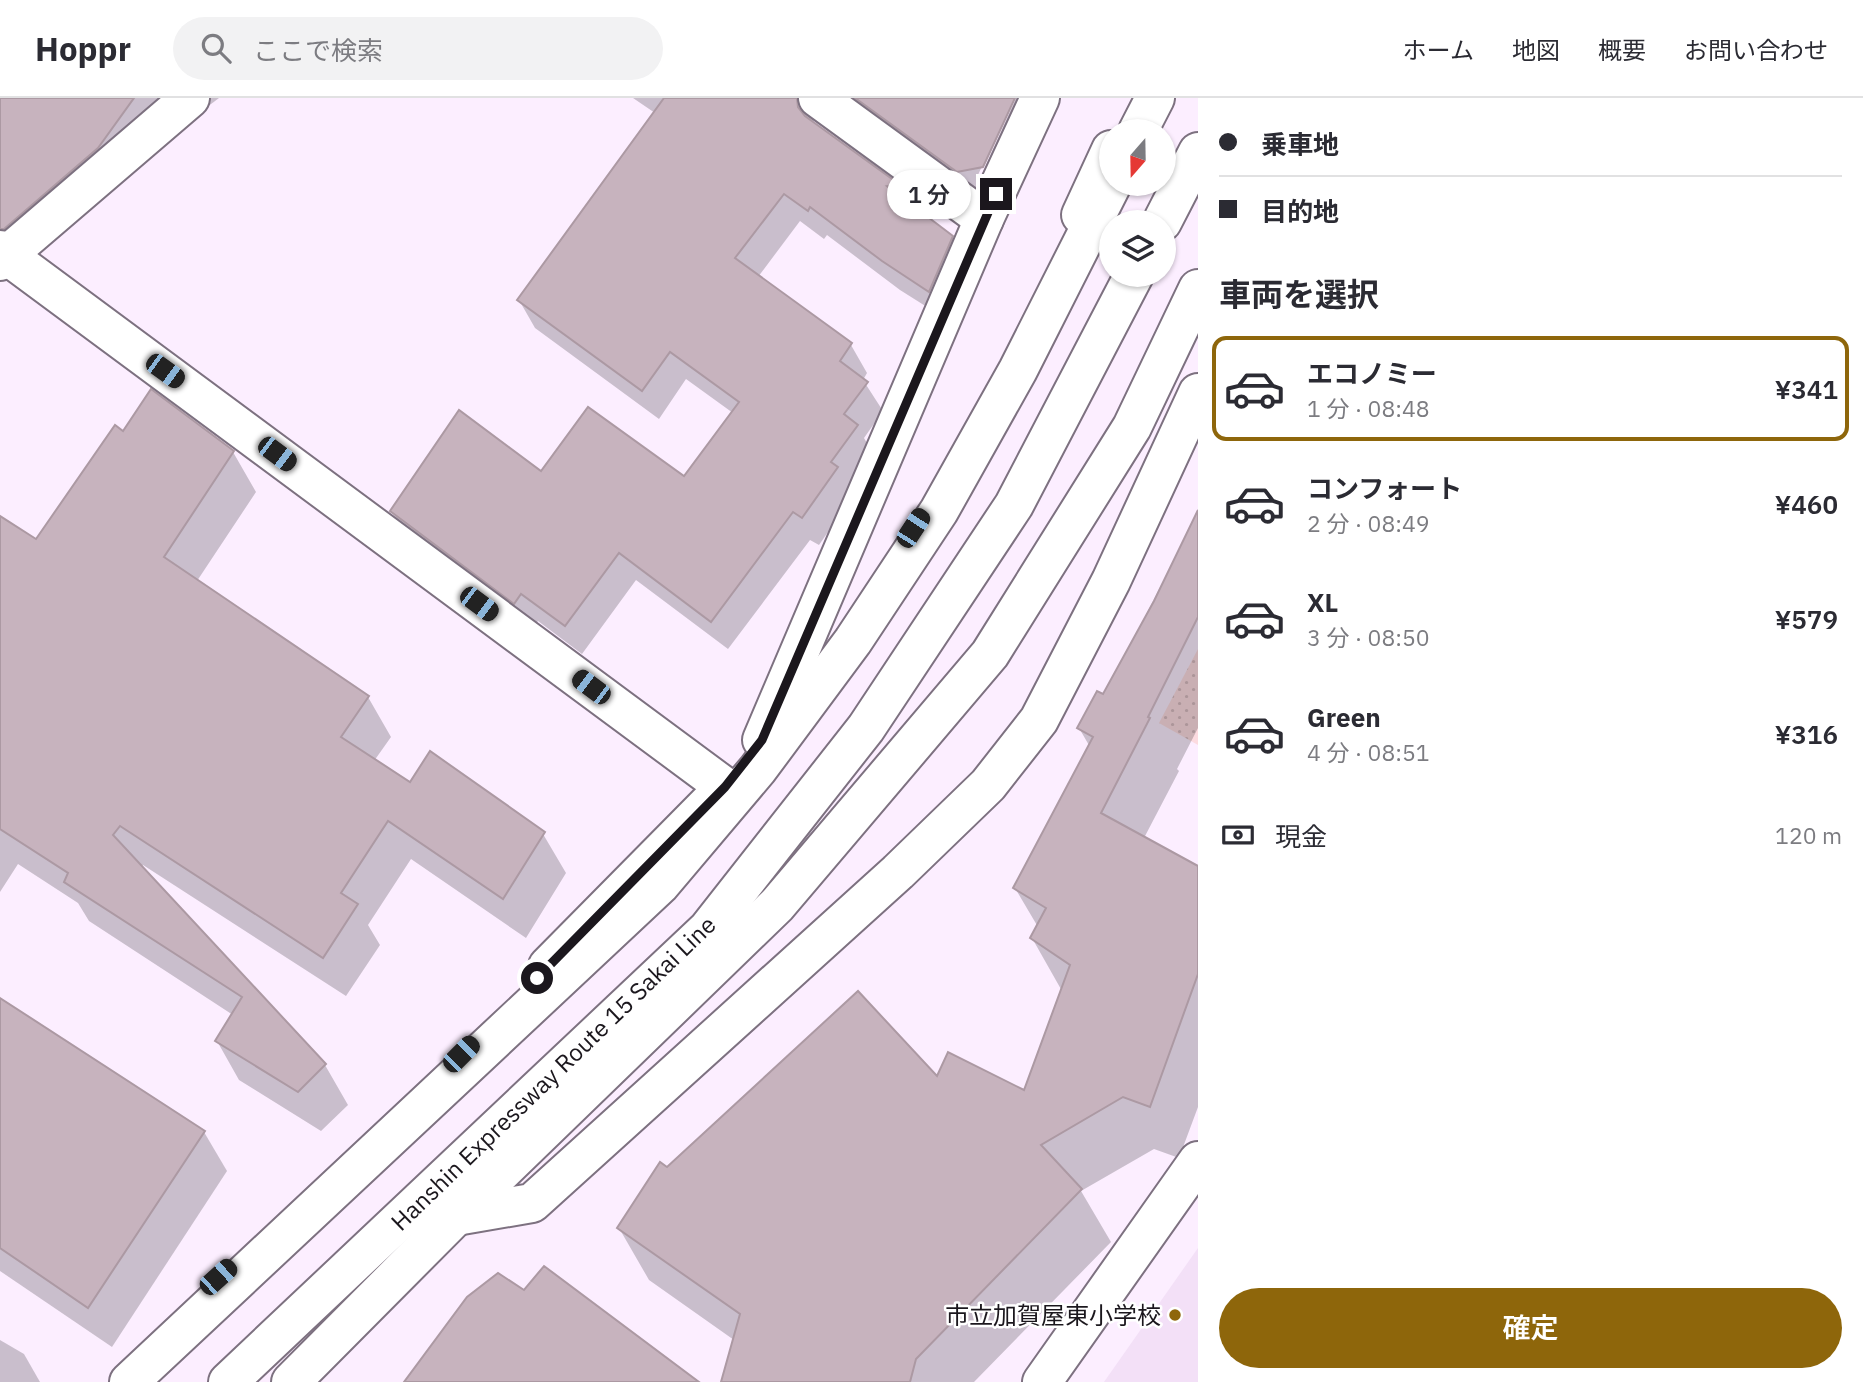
<!DOCTYPE html>
<html lang="ja">
<head>
<meta charset="utf-8">
<style>
  body { margin:0; font-family:"IBM Plex Sans","Noto Sans JP",sans-serif; background:#f2f2f3; color:#2b2b33; height:100vh; display:flex; flex-direction:column; font-size:26px; white-space:nowrap }
  * { box-sizing:border-box; margin:0 }
  p { font-size:23px; color:#7c7c81 }
  .icon { flex:none; width:38px; height:38px; fill:none; stroke:currentColor; stroke-width:2; stroke-linecap:round; stroke-linejoin:round }
  .map { position:relative; flex:1; overflow:hidden }
  .side { display:flex; flex-direction:column; background:#fff; width:665px }
  .side>* { flex:none }
  .top-card { display:grid; align-content:center; height:154px; padding:0 21px; background:#fff }
  .needle { width:46px; rotate:200deg }
  .tools { position:absolute; left:1099px; top:21px; display:grid; gap:14px }
  .tools a { display:grid; place-items:center; width:77px; height:77px; border-radius:50%; background:#fff; box-shadow:0 2px 5px #0004; font-size:35px }
  .end { position:absolute; width:32px; height:32px; margin:-16px; border:9px solid #1b171d; background:#fff; box-shadow:0 0 0 4px #fff }
  .from { border-radius:50% }
  .bubble { position:absolute; height:49px; border-radius:24px; background:#fff; box-shadow:0 2px 5px #0004; font-size:23px; font-weight:600; line-height:49px; text-align:center }
  .car { position:absolute; width:21px; height:42px; margin:-21px -10px; border-radius:9px; box-shadow:0 0 5px 2px #0007; background:linear-gradient(#222 24%,#8ab4d8 0 40%,#222 0 76%,#8ab4d8 0 86%,#222 0) }
  .top-card b { display:flex; align-items:center; gap:24px; height:66px; font-size:26px }
  .top-card b+b { border-top:2px solid #e1e1e2 }
  .top-card i { width:18px; height:18px; background:#2b2b33 }
  ul { padding:0; list-style:none }
  li { display:flex; align-items:center; gap:21px; height:105px; margin:0 14px 10px; padding:0 7px; border:4px solid transparent; border-radius:14px }
  li div { flex:1 }
  li b { display:block; font-size:26px }
  li em { font-style:normal; font-weight:600 }
  li.current { border-color:#8e660b }
  li>.icon { width:63px; height:63px; stroke-width:1.5 }
  h2 { padding:0 21px; font-size:32px; line-height:84px }
  .pay { display:flex; align-items:center; gap:18px; height:77px; padding:0 21px; font-size:26px }
  .pay p { margin-inline-start:auto }
  .button { display:flex; gap:14px; margin-top:auto; padding:14px 21px }
  .button a { flex:1; height:80px; border-radius:42px; background:#8e660b; color:#fff; font-size:28px; font-weight:600; line-height:80px; text-align:center }
  header { display:flex; align-items:center; gap:42px; box-sizing:border-box; height:98px; padding:0 35px; background:#fff; border-bottom:2px solid #e1e1e2 }
  header strong { font-size:33px }
  nav { display:flex; gap:38px; margin-inline-start:auto; font-size:24px }
  .search { width:490px; height:63px; background:#f2f2f3; display:flex; align-items:center; gap:18px; box-sizing:border-box; padding:0 24px; border-radius:38px; color:#7c7c81; font-size:26px }
  main { display:flex; flex:1; min-height:0 }
  .map>svg:first-child { display:block }
  .built { fill:#f3e0f7 }
  .park { fill:url(#park-dots) }
  .shadow { fill:#0003 }
  .building { fill:#c7b3be; stroke:#ac99a3; stroke-width:2 }
  .lines { fill:none; stroke-linecap:round; stroke-linejoin:round }
  .minor-casing { stroke:#7d7180; stroke-width:42 }
  .tertiary-casing { stroke:#7d7180; stroke-width:42 }
  .motorway-casing { stroke:#7d7180; stroke-width:42 }
  .minor { stroke:#fff; stroke-width:38 }
  .tertiary { stroke:#fff; stroke-width:38 }
  .motorway { stroke:#fff; stroke-width:38 }
  .route { stroke:#1b171d; stroke-width:9 }
  .poi-dot { fill:#8e660b; stroke:#fff; stroke-width:2.5 }
  .labels { text-anchor:middle; dominant-baseline:central; stroke-width:5; stroke-linejoin:round; paint-order:stroke }
  .street-label { font-size:24px; fill:#1b171d; stroke:#fff }
  .poi-label { font-size:24px; fill:#1b171d; stroke:#fff; text-anchor:end }
</style>
</head>
<body>
<header>
<strong>Hoppr</strong>
<div class="search"><svg class="icon" aria-label="search" viewBox="0 0 24 24"><circle cx="10" cy="10" r="6"/><path d="M15 15l6 6"/></svg>ここで検索</div>
<nav><a>ホーム</a><a>地図</a><a>概要</a><a>お問い合わせ</a></nav>
</header>
<main>
<div class="map">
<svg width="1198" height="1284" viewBox="0 0 1198 1284">
  <defs>
    <pattern id="park-dots" width="8" height="8" patternUnits="userSpaceOnUse" patternTransform="scale(1.75)"><rect width="8" height="8" fill="#fcdbe0"/><path d="M2 2h.1M6 6h.1" fill="none" stroke="#d7bbc0" stroke-width="1.8" stroke-linecap="round"/></pattern>
  </defs>
  <rect width="100%" height="100%" fill="#fceeff"/>
  <path class="built" d="M 1198,1150 L 1198,1284 L 1104,1284 Z"/>
  <path class="park" d="M 1198,551 L 1198,647 L 1159,625 Z"/>
  <g class="shadow">
    <path d="M 0,0 L 219,0 L 0,166 Z"/>
    <path d="M 633,0 L 1013,0 L 978,77 L 981,78 L 1016,0 L 1043,0 L 975,102 L 816,17 L 812,25 L 897,87 L 909,106 L 952,139 L 968,168 L 946,221 L 900,192 L 827,137 L 824,141 L 800,123 L 758,179 L 851,247 L 867,275 L 863,282 L 883,313 L 864,340 L 874,357 L 853,398 L 819,447 L 810,442 L 728,551 L 636,482 L 582,556 L 538,523 L 531,533 L 408,441 L 392,413 L 541,376 L 684,381 L 733,315 L 686,281 L 659,321 L 535,230 L 519,202 L 655,15 Z"/>
    <path d="M 123,335 L 233,354 L 256,394 L 197,483 L 368,599 L 391,639 L 374,663 L 411,687 L 543,736 L 566,775 L 526,840 L 411,761 L 368,827 L 380,847 L 346,898 L 143,767 L 141,770 L 325,967 L 348,1007 L 321,1033 L 239,982 L 217,943 L 233,917 L 89,823 L 78,805 L 18,766 L 0,794 L 0,420 L 36,444 Z"/>
    <path d="M 1198,415 L 1198,630 L 1177,671 L 1179,673 L 1144,740 L 1198,770 L 1198,1009 L 1179,1060 L 1154,1051 L 1081,1093 L 1111,1144 L 974,1284 L 723,1284 L 734,1242 L 649,1182 L 619,1130 L 668,1071 L 937,981 L 1025,994 L 1062,893 L 1032,840 L 1038,829 L 1015,790 L 1090,649 L 1079,630 L 1104,599 Z"/>
    <path d="M 0,902 L 204,1034 L 227,1073 L 112,1249 L 0,1173 Z"/>
    <path d="M 0,1242 L 24,1256 L 40,1284 L 0,1284 Z"/>
  </g>
  <g class="building">
    <path d="M 0,0 L 134,0 L 98,50 L 4,131 L 0,131 Z"/>
    <path d="M 664,0 L 797,0 L 798,9 L 805,18 L 899,86 L 887,88 L 953,138 L 929,194 L 882,163 L 810,109 L 808,113 L 784,96 L 735,160 L 852,245 L 840,263 L 868,284 L 844,316 L 858,327 L 831,364 L 838,369 L 802,420 L 793,414 L 711,524 L 619,455 L 565,528 L 521,496 L 514,506 L 390,413 L 459,312 L 541,373 L 588,309 L 684,378 L 739,304 L 670,254 L 642,293 L 517,202 Z"/>
    <path d="M 855,0 L 1015,0 L 983,69 L 957,74 Z"/>
    <path d="M 151,291 L 234,353 L 164,459 L 369,598 L 341,639 L 410,684 L 430,653 L 545,734 L 503,801 L 388,723 L 341,795 L 358,806 L 323,860 L 120,728 L 113,737 L 326,966 L 298,994 L 215,943 L 242,899 L 64,784 L 68,775 L 0,731 L 0,418 L 36,441 L 115,327 L 123,333 Z"/>
    <path d="M 1198,412 L 1198,519 L 1148,619 L 1150,620 L 1101,715 L 1198,768 L 1198,876 L 1150,1009 L 1123,999 L 1041,1047 L 1082,1091 L 916,1261 L 910,1284 L 721,1284 L 740,1216 L 617,1130 L 660,1064 L 667,1069 L 858,893 L 937,978 L 948,954 L 1024,992 L 1070,867 L 1030,840 L 1046,810 L 1013,790 L 1093,639 L 1077,630 L 1097,593 L 1103,596 L 1154,503 Z"/>
    <path d="M 0,900 L 205,1033 L 88,1210 L 0,1150 Z"/>
    <path d="M 544,1168 L 699,1284 L 404,1284 L 467,1199 L 498,1175 L 524,1192 Z"/>
  </g>
  <g class="lines">
    <g class="minor-casing">
      <g id="minor">
        <path d="M 818,0 L 984,121"/>
        <path d="M 0,152 L 725,689"/>
        <path d="M 0,163 L 190,0"/>
        <path d="M 762,642 L 984,121 L 1040,0"/>
        <path d="M 456,1118 L 777,807 L 990,556 L 1132,329 L 1198,191"/>
        <path d="M 456,1118 L 532,1105 L 898,774 L 988,687 L 1039,622 L 1111,483 L 1198,295"/>
      </g>
    </g>
    <g class="tertiary-casing">
      <g id="tertiary">
        <path d="M 1081,117 L 1111,52"/>
        <path d="M 548,868 L 710,704"/>
        <path d="M 291,1284 L 456,1118"/>
        <path d="M 1042,1284 L 1198,1063"/>
      </g>
    </g>
    <g class="motorway-casing">
      <g id="motorway">
        <path d="M 1138,33 L 1155,0"/>
        <path d="M 1162,124 L 1198,54"/>
        <path d="M 129,1284 L 660,787 L 758,671 L 853,543 L 939,413 L 1018,272 L 1112,86"/>
        <path d="M 228,1284 L 708,831 L 866,630 L 1014,407 L 1134,177"/>
      </g>
    </g>
    <use href="#minor" class="minor"/>
    <use href="#tertiary" class="tertiary"/>
    <use href="#motorway" class="motorway"/>
  </g>
  <g class="lines">
    <path class="route" d="M 537,880 L 725,689 L 762,642 L 996,96"/>
  </g>
  <circle class="poi-dot" cx="1175" cy="1217" r="7"/>
  <g class="labels">
    <g class="street-label">
      <text transform="translate(553 975) rotate(-44)">Hanshin Expressway Route 15 Sakai Line</text>
    </g>
    <g class="poi-label">
      <text x="1161" y="1217">市立加賀屋東小学校</text>
    </g>
  </g>
</svg>
<div class="tools">
<a><svg class="needle" viewBox="-14 -14 28 28"><path d="M0-13l5 13h-10z" fill="#e53935"/><path d="M0 13l5-13h-10z" fill="#7c7c81"/></svg></a>
<a><svg class="icon" aria-label="layers" viewBox="0 0 24 24"><path d="M12 4l9 5-9 5-9-5zM3 14l9 5 9-5"/></svg></a>
</div>
<i class="end from" style="left:537px;top:880px"></i>
<i class="end" style="left:996px;top:96px"></i>
<div class="bubble" style="left:887px;top:72px;width:84px">1 分</div>
<i class="car" style="left:165px;top:273px;rotate:126deg"></i>
<i class="car" style="left:277px;top:356px;rotate:127deg"></i>
<i class="car" style="left:913px;top:430px;rotate:33deg"></i>
<i class="car" style="left:479px;top:506px;rotate:127deg"></i>
<i class="car" style="left:591px;top:589px;rotate:307deg"></i>
<i class="car" style="left:461px;top:956px;rotate:45deg"></i>
<i class="car" style="left:218px;top:1179px;rotate:48deg"></i>
</div>
<section class="side">
<div class="top-card">
<b><i class="from"></i>乗車地</b>
<b><i></i>目的地</b>
</div>
<h2>車両を選択</h2>
<ul>
<li class="current"><svg class="icon" aria-label="car" viewBox="0 0 24 24"><path d="M5 17H2v-5l4-1 3-4h7l3 4 3 1v5h-3M9 17h6M6 11h13"/><circle cx="7" cy="17" r="2"/><circle cx="17" cy="17" r="2"/></svg><div><b>エコノミー</b><p>1 分 · 08:48</p></div><em>¥341</em></li>
<li><svg class="icon" aria-label="car" viewBox="0 0 24 24"><path d="M5 17H2v-5l4-1 3-4h7l3 4 3 1v5h-3M9 17h6M6 11h13"/><circle cx="7" cy="17" r="2"/><circle cx="17" cy="17" r="2"/></svg><div><b>コンフォート</b><p>2 分 · 08:49</p></div><em>¥460</em></li>
<li><svg class="icon" aria-label="car" viewBox="0 0 24 24"><path d="M5 17H2v-5l4-1 3-4h7l3 4 3 1v5h-3M9 17h6M6 11h13"/><circle cx="7" cy="17" r="2"/><circle cx="17" cy="17" r="2"/></svg><div><b>XL</b><p>3 分 · 08:50</p></div><em>¥579</em></li>
<li><svg class="icon" aria-label="car" viewBox="0 0 24 24"><path d="M5 17H2v-5l4-1 3-4h7l3 4 3 1v5h-3M9 17h6M6 11h13"/><circle cx="7" cy="17" r="2"/><circle cx="17" cy="17" r="2"/></svg><div><b>Green</b><p>4 分 · 08:51</p></div><em>¥316</em></li>
</ul>
<div class="pay"><svg class="icon" aria-label="cash" viewBox="0 0 24 24"><path d="M3 7h18v10H3z"/><circle cx="12" cy="12" r="2"/></svg>現金<p>120 m</p></div>
<div class="button"><a>確定</a></div>
</section>
</main>
</body>
</html>
